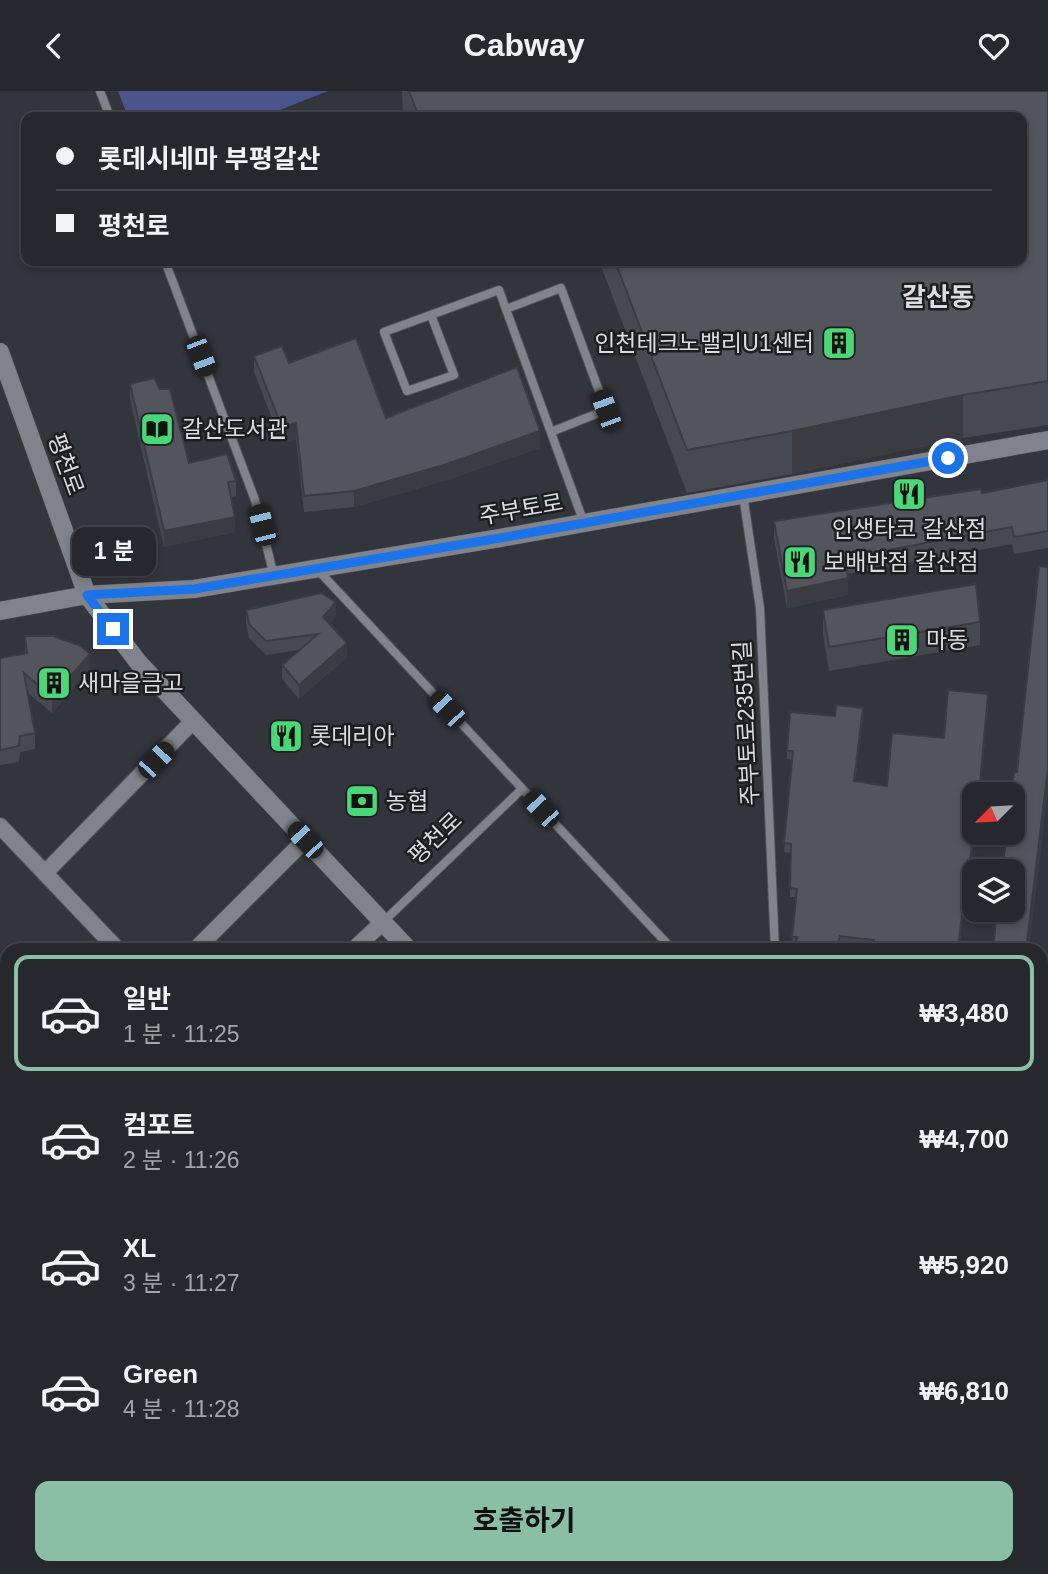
<!DOCTYPE html>
<html lang="ko">
<head>
<meta charset="utf-8">
<style>
  body { margin:0; font-family:Arial,"Noto Sans KR",sans-serif; background:#2e3035; color:#f1f3f6; height:100vh; display:flex; flex-direction:column; font-size:26px; white-space:nowrap }
  * { box-sizing:border-box; margin:0 }
  p { font-size:23px; color:#a4a6aa }
  .icon { flex:none; width:38px; height:38px; fill:none; stroke:currentColor; stroke-width:2; stroke-linecap:round; stroke-linejoin:round }
  .map { position:relative; flex:1; overflow:hidden }
  .sheet { position:absolute; left:0px; top:852px; width:1048px; height:632px; display:flex; flex-direction:column; background:#26282d; border-radius:21px 21px 0 0; box-shadow:0 4px 10px #0003,0 0 0 2px #424449 }
  .sheet>* { flex:none }
  .banner { position:absolute; left:21px; top:21px; width:1006px; height:154px; border-radius:14px; box-shadow:0 4px 10px #0003,0 0 0 2px #424449; display:grid; align-content:center; height:154px; padding:0 35px; background:#26282d }
  .needle { width:46px; rotate:246deg }
  .buttons { position:absolute; left:962px; top:691px; display:grid; gap:14px }
  .buttons a { display:grid; place-items:center; width:63px; height:63px; border-radius:14px; background:#26282d; box-shadow:0 4px 10px #0003,0 0 0 2px #424449; font-size:35px }
  .end { position:absolute; width:32px; height:32px; margin:-16px; border:9px solid #1a73e8; background:#fff; box-shadow:0 0 0 4px #fff }
  .from { border-radius:50% }
  .bubble { position:absolute; height:49px; border-radius:14px; background:#26282d; box-shadow:0 4px 10px #0003,0 0 0 2px #424449; font-size:23px; font-weight:700; line-height:49px; text-align:center }
  .car { position:absolute; width:21px; height:42px; margin:-21px -10px; border-radius:9px; box-shadow:0 0 5px 2px #0007; background:linear-gradient(#222 24%,#8ab4d8 0 40%,#222 0 76%,#8ab4d8 0 86%,#222 0) }
  .banner b { display:flex; align-items:center; gap:24px; height:66px; font-size:26px }
  .banner b+b { border-top:2px solid #424449 }
  .banner i { width:18px; height:18px; background:#f1f3f6 }
  ul { padding:12px 0 0; list-style:none }
  li { display:flex; align-items:center; gap:21px; height:116px; margin:0 14px 10px; padding:0 21px; border:4px solid transparent; border-radius:14px }
  li div { flex:1 }
  li b { display:block; font-size:26px }
  li em { font-style:normal; font-weight:700 }
  li.current { border-color:#8abfa5 }
  li>.icon { width:63px; height:63px; stroke-width:1.5 }
  .primary-button { display:flex; gap:14px; margin-top:auto; padding:14px 35px }
  .primary-button a { flex:1; height:80px; border-radius:14px; background:#8abfa5; color:#111; font-size:28px; font-weight:700; line-height:80px; text-align:center }
  header { display:flex; justify-content:space-between; align-items:center; height:91px; padding:0 35px; background:#26282d; font-size:32px; font-weight:700 }
  .map>svg:first-child { display:block }
  .green { fill:#4b548d }
  .lines { fill:none; stroke-linecap:round; stroke-linejoin:round }
  .lane-casing { stroke:#515258; stroke-width:10 }
  .street-casing { stroke:#515258; stroke-width:18 }
  .secondary-casing { stroke:#515258; stroke-width:19 }
  .path { stroke:#7a7c82; stroke-width:3.5; stroke-dasharray:5 3.5; stroke-linecap:butt }
  .lane { stroke:#81838c; stroke-width:8 }
  .street { stroke:#81838c; stroke-width:16 }
  .secondary { stroke:#81838c; stroke-width:18 }
  .wall { fill:#474950 }
  .shaded-wall { fill:#3a3c41 }
  .building { fill:#53555d; stroke:#3a3c41; stroke-width:2 }
  .route { stroke:#1a73e8; stroke-width:9 }
  .labels { text-anchor:middle; dominant-baseline:central; stroke-width:5; stroke-linejoin:round; paint-order:stroke }
  .poi-label { font-size:23px; fill:#dbdce1; stroke:#1c1d20; text-anchor:start }
  .street-label { font-size:23px; fill:#dbdce1; stroke:#1c1d20 }
  .quarter-label { font-size:26px; font-weight:bold; fill:#dbdce1; stroke:#1c1d20 }
</style>
</head>
<body>
<header><svg class="icon" aria-label="back" viewBox="0 0 24 24"><path d="M15 5l-7 7 7 7"/></svg>Cabway<svg class="icon" aria-label="heart" viewBox="0 0 24 24"><path d="M12 20l-8-8c-3-5 5-10 8-4 3-6 11-1 8 4z"/></svg></header>
<div class="map">
<svg width="1048" height="1483" viewBox="0 0 1048 1483">
  <rect width="100%" height="100%" fill="#33353c"/>
  <g class="green">
    <path d="M 118,0 L 328,0 L 262,26 L 128,26 Z"/>
    <path d="M 0,1034 L 7,1041 L 7,1339 L 0,1330 Z"/>
    <path d="M 123,1477 L 405,1477 L 410,1483 L 128,1483 Z"/>
  </g>
  <g class="lines">
    <g class="lane-casing">
      <g id="lane">
        <path d="M 100,0 L 110,26"/>
        <path d="M 165,170 L 255,409 L 274,485"/>
        <path d="M 506,218 L 561,197 L 606,319 L 551,341"/>
        <path d="M 431,224 L 454,284 L 407,300 L 384,241 L 499,199 L 584,432"/>
        <path d="M 743,404 L 760,517 L 775,859"/>
        <path d="M 317,478 L 673,859"/>
        <path d="M 383,831 L 522,698"/>
        <path d="M 1041,949 L 1048,949"/>
        <path d="M 1041,1250 L 1048,1257"/>
      </g>
    </g>
    <g class="street-casing">
      <g id="street">
        <path d="M 0,735 L 118,859"/>
        <path d="M 45,782 L 193,630"/>
        <path d="M 195,859 L 305,749"/>
        <path d="M 353,859 L 383,831"/>
        <path d="M 0,1004 L 7,1011"/>
        <path d="M 431,1477 L 436,1483"/>
        <path d="M 631,1477 L 637,1483"/>
        <path d="M 555,1483 L 561,1477"/>
        <path d="M 754,1483 L 760,1477"/>
      </g>
    </g>
    <g class="secondary-casing">
      <g id="secondary">
        <path d="M 0,261 L 87,504 L 138,571 L 409,859"/>
        <path d="M 0,520 L 87,504 L 194,498 L 500,447 L 1048,349"/>
        <path d="M 985,1477 L 991,1483"/>
      </g>
    </g>
    <g class="path">
      <path d="M 0,1064 L 7,1071"/>
      <path d="M 0,1150 L 7,1155"/>
      <path d="M 0,1180 L 7,1168"/>
      <path d="M 0,1224 L 7,1244"/>
      <path d="M 0,1254 L 7,1254"/>
    </g>
    <use href="#lane" class="lane"/>
    <use href="#street" class="street"/>
    <use href="#secondary" class="secondary"/>
  </g>
  <g class="wall">
    <path d="M 402,0 L 1048,0 L 1048,334 L 963,347 L 792,383 L 687,402 L 599,170 L 1022,170 L 1022,26 L 403,26 Z"/>
    <path d="M 254,265 L 289,272 L 386,327 L 540,357 L 447,389 L 354,416 L 304,421 L 296,348 L 282,353 L 254,281 Z"/>
    <path d="M 130,293 L 189,372 L 236,390 L 236,405 L 231,406 L 235,441 L 164,456 L 130,308 Z"/>
    <path d="M 1048,389 L 1048,457 L 1014,463 L 1012,453 L 848,483 L 848,504 L 787,517 L 774,447 L 774,430 L 982,402 Z"/>
    <path d="M 246,519 L 336,525 L 329,533 L 347,566 L 299,608 L 282,588 L 282,574 L 299,559 L 266,564 L 249,547 L 246,533 Z"/>
    <path d="M 823,519 L 980,531 L 980,554 L 829,580 L 823,543 Z"/>
    <path d="M 25,545 L 90,579 L 52,622 L 27,601 L 35,642 L 35,658 L 20,661 L 19,671 L 0,674 L 0,567 L 25,562 Z"/>
    <path d="M 988,612 L 980,704 L 975,704 L 975,737 L 970,778 L 968,778 L 959,859 L 872,859 L 873,857 L 840,854 L 792,854 L 796,806 L 790,806 L 791,762 L 784,761 L 792,669 L 787,668 L 787,660 L 835,625 L 863,626 L 855,690 L 887,695 Z"/>
    <path d="M 177,1477 L 247,1477 L 252,1483 L 182,1483 Z"/>
    <path d="M 489,1477 L 533,1477 L 533,1482 L 532,1483 L 495,1483 Z"/>
    <path d="M 827,1477 L 885,1477 L 891,1483 L 833,1483 Z"/>
  </g>
  <g class="shaded-wall">
    <path d="M 319,170 L 332,170 L 319,175 Z"/>
    <path d="M 963,304 L 963,347 L 792,383 L 792,340 Z"/>
    <path d="M 296,332 L 296,348 L 282,353 L 282,336 Z"/>
    <path d="M 540,340 L 540,357 L 447,389 L 354,416 L 354,400 Z"/>
    <path d="M 235,426 L 235,441 L 164,456 L 164,440 Z"/>
    <path d="M 848,487 L 848,504 L 787,517 L 787,500 Z"/>
    <path d="M 336,511 L 336,525 L 323,540 L 323,526 Z"/>
    <path d="M 347,552 L 347,566 L 299,608 L 299,594 Z"/>
    <path d="M 90,563 L 90,579 L 52,622 L 52,606 Z"/>
    <path d="M 988,603 L 980,704 L 979,704 Z"/>
    <path d="M 863,617 L 863,626 L 854,699 L 854,690 Z"/>
    <path d="M 1048,677 L 1048,701 L 1029,859 L 1026,859 Z"/>
    <path d="M 975,728 L 975,737 L 970,778 L 970,769 Z"/>
    <path d="M 968,769 L 968,778 L 959,859 L 958,859 Z"/>
    <path d="M 840,845 L 840,854 L 838,859 L 837,859 L 838,852 Z"/>
    <path d="M 1048,1103 L 1048,1120 L 1041,1126 L 1041,1109 Z"/>
    <path d="M 513,1477 L 533,1477 L 533,1482 L 532,1483 L 512,1483 Z"/>
  </g>
  <g class="building">
    <path d="M 409,0 L 1048,0 L 1048,290 L 963,304 L 792,340 L 687,359 L 615,170 L 1022,170 L 1022,26 L 419,26 Z"/>
    <path d="M 356,247 L 386,327 L 517,276 L 540,340 L 447,373 L 354,400 L 304,405 L 296,332 L 282,336 L 254,265 L 282,255 L 289,272 Z"/>
    <path d="M 154,287 L 160,298 L 170,298 L 189,372 L 227,363 L 236,390 L 228,391 L 235,426 L 164,440 L 130,293 Z"/>
    <path d="M 1048,389 L 1048,440 L 1014,446 L 1012,436 L 845,467 L 848,487 L 787,500 L 774,430 L 981,398 L 982,402 Z"/>
    <path d="M 1039,475 L 1048,476 L 1048,677 L 1026,859 L 993,859 L 997,819 L 1013,819 L 1013,780 L 1002,780 L 1007,742 L 1013,742 L 1013,704 L 1011,704 L 1014,681 L 1017,681 Z"/>
    <path d="M 976,493 L 980,531 L 829,556 L 823,519 Z"/>
    <path d="M 321,502 L 336,511 L 323,526 L 347,552 L 299,594 L 282,574 L 318,543 L 266,550 L 249,533 L 246,519 Z"/>
    <path d="M 25,545 L 54,545 L 81,555 L 90,563 L 52,606 L 24,582 L 35,642 L 20,645 L 19,655 L 0,659 L 0,567 L 27,562 Z"/>
    <path d="M 948,599 L 988,603 L 979,704 L 975,704 L 975,728 L 970,769 L 968,769 L 958,859 L 921,855 L 921,859 L 872,859 L 874,849 L 840,845 L 838,852 L 837,859 L 795,859 L 797,846 L 792,846 L 797,798 L 790,797 L 791,753 L 784,752 L 793,660 L 787,660 L 790,621 L 835,625 L 836,614 L 863,617 L 854,690 L 887,695 L 892,642 L 944,647 Z"/>
    <path d="M 1041,965 L 1048,965 L 1048,1103 L 1041,1109 Z"/>
    <path d="M 185,1477 L 247,1477 L 252,1483 L 190,1483 Z"/>
    <path d="M 850,1477 L 885,1477 L 891,1483 L 855,1483 Z"/>
    <path d="M 312,1478 L 316,1483 L 306,1483 Z"/>
  </g>
  <g class="lines">
    <path class="route" d="M 113,538 L 87,504 L 194,498 L 500,447 L 948,367"/>
  </g>
  <defs>
    <g id="building-square" transform="scale(1.75)"><rect x="-9" y="-9" width="18" height="18" rx="4" fill="#4ad778" stroke="#1c1d20"/><path d="M-4-6H4V6H1V3H-1V6H-4ZM-2.5-4.3h1.7v1.8h-1.7ZM.8-4.3h1.7v1.8H.8ZM-2.5-1h1.7V.8h-1.7ZM.8-1h1.7V.8H.8Z" fill="#111"/></g>
    <g id="library-square" transform="scale(1.75)"><rect x="-9" y="-9" width="18" height="18" rx="4" fill="#4ad778" stroke="#1c1d20"/><path d="M-6-4Q-3-5.5-.7-3.5V5Q-3 3-6 4ZM6-4Q3-5.5 .7-3.5V5Q3 3 6 4Z" fill="#111"/></g>
    <g id="restaurant-square" transform="scale(1.75)"><rect x="-9" y="-9" width="18" height="18" rx="4" fill="#4ad778" stroke="#1c1d20"/><path d="M-5-6h1v4h1v-4h1v4h1v-4h1v5L-1.5 .5V6h-2V.5L-5-1ZM5-6V6H3V1.5H1.5Q1.5-4 5-6Z" fill="#111"/></g>
    <g id="bank-square" transform="scale(1.75)"><rect x="-9" y="-9" width="18" height="18" rx="4" fill="#4ad778" stroke="#1c1d20"/><path d="M-6-4H6V4H-6ZM0-2.3a2.3 2.3 0 1 0 0 4.6a2.3 2.3 0 1 0 0-4.6Z" fill="#111"/></g>
  </defs>
  <g fill-rule="evenodd">
    <use href="#building-square" x="839" y="252"/>
    <use href="#library-square" x="157" y="338"/>
    <use href="#restaurant-square" x="909" y="403"/>
    <use href="#restaurant-square" x="800" y="471"/>
    <use href="#building-square" x="902" y="549"/>
    <use href="#building-square" x="54" y="592"/>
    <use href="#restaurant-square" x="286" y="645"/>
    <use href="#bank-square" x="362" y="710"/>
  </g>
  <g class="labels">
    <g class="poi-label">
      <text x="814" y="252" text-anchor="end">인천테크노밸리U1센터</text>
      <text x="182" y="338">갈산도서관</text>
      <text x="909" y="438" text-anchor="middle">인생타코 갈산점</text>
      <text x="824" y="471">보배반점 갈산점</text>
      <text x="926" y="549">마동</text>
      <text x="78" y="592">새마을금고</text>
      <text x="310" y="645">롯데리아</text>
      <text x="386" y="710">농협</text>
    </g>
    <g class="street-label">
      <text transform="translate(66 373) rotate(70)">평천로</text>
      <text transform="translate(521 418) rotate(-10)">주부토로</text>
      <text transform="translate(746 632) rotate(-93)">주부토로235번길</text>
      <text transform="translate(435 747) rotate(-44)">평천로</text>
    </g>
    <g class="quarter-label">
      <text x="938" y="206">갈산동</text>
    </g>
  </g>
</svg>
<div class="buttons">
<a><svg class="needle" viewBox="-14 -14 28 28"><path d="M0-13l5 13h-10z" fill="#e53935"/><path d="M0 13l5-13h-10z" fill="#a4a6aa"/></svg></a>
<a><svg class="icon" aria-label="layers" viewBox="0 0 24 24"><path d="M12 4l9 5-9 5-9-5zM3 14l9 5 9-5"/></svg></a>
</div>
<i class="end from" style="left:948px;top:367px"></i>
<i class="end" style="left:113px;top:538px"></i>
<div class="bubble" style="left:72px;top:436px;width:84px">1 분</div>
<i class="car" style="left:201px;top:265px;rotate:159deg"></i>
<i class="car" style="left:606px;top:319px;rotate:340deg"></i>
<i class="car" style="left:262px;top:434px;rotate:346deg"></i>
<i class="car" style="left:447px;top:618px;rotate:317deg"></i>
<i class="car" style="left:156px;top:669px;rotate:44deg"></i>
<i class="car" style="left:541px;top:718px;rotate:317deg"></i>
<i class="car" style="left:305px;top:749px;rotate:317deg"></i>
<div class="banner">
<b><i class="from"></i>롯데시네마 부평갈산</b>
<b><i></i>평천로</b>
</div>
<section class="sheet">
<ul>
<li class="current"><svg class="icon" aria-label="car" viewBox="0 0 24 24"><path d="M5 17H2v-5l4-1 3-4h7l3 4 3 1v5h-3M9 17h6M6 11h13"/><circle cx="7" cy="17" r="2"/><circle cx="17" cy="17" r="2"/></svg><div><b>일반</b><p>1 분 · 11:25</p></div><em>₩3,480</em></li>
<li><svg class="icon" aria-label="car" viewBox="0 0 24 24"><path d="M5 17H2v-5l4-1 3-4h7l3 4 3 1v5h-3M9 17h6M6 11h13"/><circle cx="7" cy="17" r="2"/><circle cx="17" cy="17" r="2"/></svg><div><b>컴포트</b><p>2 분 · 11:26</p></div><em>₩4,700</em></li>
<li><svg class="icon" aria-label="car" viewBox="0 0 24 24"><path d="M5 17H2v-5l4-1 3-4h7l3 4 3 1v5h-3M9 17h6M6 11h13"/><circle cx="7" cy="17" r="2"/><circle cx="17" cy="17" r="2"/></svg><div><b>XL</b><p>3 분 · 11:27</p></div><em>₩5,920</em></li>
<li><svg class="icon" aria-label="car" viewBox="0 0 24 24"><path d="M5 17H2v-5l4-1 3-4h7l3 4 3 1v5h-3M9 17h6M6 11h13"/><circle cx="7" cy="17" r="2"/><circle cx="17" cy="17" r="2"/></svg><div><b>Green</b><p>4 분 · 11:28</p></div><em>₩6,810</em></li>
</ul>
<div class="primary-button"><a>호출하기</a></div>
</section>
</div>
</body>
</html>
